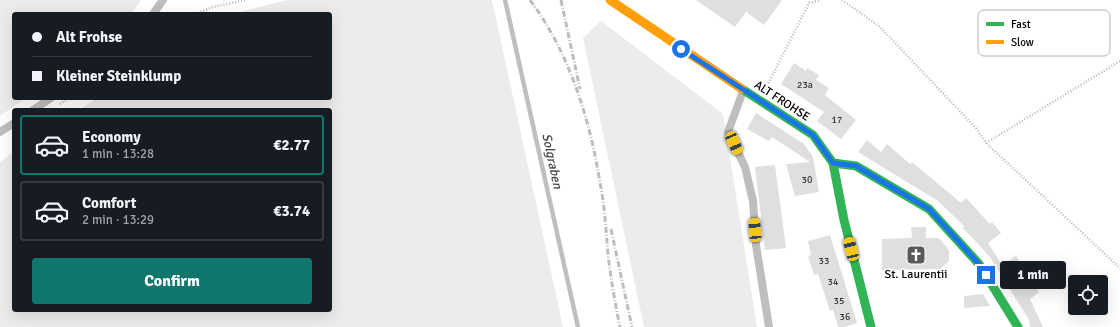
<!DOCTYPE html>
<html lang="en">
<head>
<meta charset="utf-8">
<style>
  body { margin:0; font-family:Signika,sans-serif; background:#242831; color:#f1f3f6; height:100vh; display:flex; flex-direction:column; font-size:15px; white-space:nowrap }
  * { box-sizing:border-box; margin:0 }
  p { font-size:13px; color:#9ea1a6 }
  .icon { flex:none; width:22px; height:22px; fill:none; stroke:currentColor; stroke-width:2; stroke-linecap:round; stroke-linejoin:round }
  .map { position:relative; flex:1; overflow:hidden }
  .panel { position:absolute; left:12px; top:108px; width:320px; height:204px; display:flex; flex-direction:column; background:#171b24; border-radius:4px; box-shadow:0 4px 16px #0002 }
  .panel>* { flex:none }
  .top-card { position:absolute; left:12px; top:12px; width:320px; height:88px; border-radius:4px; box-shadow:0 4px 16px #0002; display:grid; align-content:center; height:88px; padding:0 20px; background:#171b24 }
  .buttons { position:absolute; left:1068px; top:275px; display:grid; gap:8px }
  .buttons a { display:grid; place-items:center; width:40px; height:40px; border-radius:4px; background:#171b24; box-shadow:0 4px 16px #0002; font-size:20px }
  .end { position:absolute; width:18px; height:18px; margin:-9px; border:5px solid #1a73e8; background:#fff; box-shadow:0 0 0 2px #fff }
  .from { border-radius:50% }
  .bubble { position:absolute; height:28px; border-radius:4px; background:#171b24; box-shadow:0 4px 16px #0002; font-size:13px; font-weight:700; line-height:28px; text-align:center }
  .car { position:absolute; width:12px; height:24px; margin:-12px -6px; border-radius:5px; box-shadow:0 0 3px 1px #0007; background:linear-gradient(#f5c518 24%,#345 0 40%,#f5c518 0 76%,#345 0 86%,#f5c518 0) }
  .top-card b { display:flex; align-items:center; gap:14px; height:38px; font-size:15px }
  .top-card b+b { border-top:1px solid #363941 }
  .top-card i { width:10px; height:10px; background:#f1f3f6 }
  ul { padding:7px 0 0; list-style:none }
  li { display:flex; align-items:center; gap:12px; height:60px; margin:0 8px 6px; padding:0 12px; border:2px solid #363941; border-radius:4px }
  li div { flex:1 }
  li b { display:block; font-size:15px }
  li em { font-style:normal; font-weight:700 }
  li.on { border-color:#0f766e }
  li>.icon { width:36px; height:36px; stroke-width:1.5 }
  .cta { display:flex; gap:8px; margin-top:auto; padding:8px 20px }
  .cta a { flex:1; height:46px; border-radius:4px; background:#0f766e; color:#fff; font-size:16px; font-weight:700; line-height:46px; text-align:center }
  .map>svg:first-child { display:block }
  .green { fill:#ececec }
  .lines { fill:none; stroke-linecap:round; stroke-linejoin:round }
  .stream { stroke:#bfbfbf; stroke-width:4.5 }
  .building { fill:#dfdfdf }
  .path { stroke:#b9b9b9; stroke-width:2.5; stroke-dasharray:1 2; stroke-linecap:butt }
  .lane { stroke:#bebebe; stroke-width:8 }
  .fast { stroke:#30b455; stroke-width:9 }
  .slow { stroke:#ff9f0a; stroke-width:9 }
  .rail { stroke:#bebebe; stroke-width:3; stroke-dasharray:6 2 1 2; stroke-linecap:butt }
  .route { stroke:#1a73e8; stroke-width:5 }
  .labels { text-anchor:middle; dominant-baseline:central; stroke-width:3.5; stroke-linejoin:round; paint-order:stroke }
  .number-label { font-size:10px; fill:#383838 }
  .street-label { font-size:12px; fill:#000; stroke:#fff }
  .poi-label { font-size:12px; fill:#000; stroke:#fff }
  .water-label { font-size:13px; font-style:italic; fill:#444; stroke:#fff }
  .key { fill:#fff; stroke:#b2b2b2; stroke-width:1 }
  .key-label { font-size:11px; fill:#000 }
</style>
</head>
<body>
<div class="map">
<svg width="1120" height="327" viewBox="0 0 1120 327">
  <rect width="100%" height="100%" fill="#fff"/>
  <g class="green">
    <path d="M 0,0 L 141,0 L 131,14 L 14,14 L 14,98 L 26,98 L 0,116 Z"/>
    <path d="M 287,0 L 492,0 L 563,327 L 0,327 L 0,162 L 14,152 L 14,310 L 330,310 L 330,110 L 79,110 L 97,98 L 330,98 L 330,14 L 232,14 Z"/>
    <path d="M 601,21 L 723,114 L 757,327 L 644,327 L 583,38 Z"/>
  </g>
  <g class="lines">
    <path class="stream" d="M 505,0 L 578,327"/>
  </g>
  <g class="building">
    <path d="M 696,0 L 782,0 L 764,25 L 746,12 L 735,27 Z"/>
    <path d="M 794,63 L 806,71 L 807,68 L 819,75 L 816,80 L 829,88 L 825,95 L 856,120 L 841,139 L 817,121 L 824,112 L 781,84 Z"/>
    <path d="M 756,113 L 804,144 L 813,157 L 819,192 L 795,196 L 786,164 L 810,162 L 772,137 L 769,141 L 747,129 Z"/>
    <path d="M 867,140 L 881,152 L 887,144 L 910,164 L 912,162 L 961,203 L 966,198 L 990,224 L 992,222 L 1001,233 L 988,243 L 1002,265 L 1016,256 L 1027,272 L 1024,274 L 1039,292 L 1030,299 L 1043,327 L 1030,327 L 1029,320 L 990,257 L 962,227 L 965,227 L 938,201 L 858,152 Z"/>
    <path d="M 775,165 L 786,248 L 765,250 L 755,167 Z"/>
    <path d="M 911,227 L 926,227 L 926,238 L 939,238 L 949,250 L 949,261 L 940,269 L 882,270 L 882,239 L 912,238 Z"/>
    <path d="M 830,235 L 857,323 L 844,327 L 838,327 L 833,310 L 830,311 L 818,274 L 814,275 L 808,256 L 811,255 L 808,241 Z"/>
    <path d="M 983,294 L 990,306 L 964,308 L 964,296 Z"/>
  </g>
  <g class="lines">
    <g class="path">
      <path d="M 842,0 L 879,26 L 976,128 L 986,143 L 1120,268"/>
      <path d="M 195,14 L 213,7 L 245,0"/>
      <path d="M 767,86 L 809,3 L 821,0"/>
      <path d="M 60,104 L 69,98"/>
      <path d="M 986,143 L 1120,61"/>
    </g>
    <g class="lane">
      <path d="M 153,14 L 163,0"/>
      <path d="M 743,91 L 728,132 L 745,167 L 753,201 L 756,245 L 769,327"/>
      <path d="M 33,110 L 51,98"/>
      <path d="M 0,132 L 14,123"/>
    </g>
    <g class="fast">
      <path d="M 742,89 L 813,135 L 833,163 L 844,220 L 871,327"/>
      <path d="M 833,163 L 856,166 L 929,209 L 979,264 L 1018,327"/>
    </g>
    <path class="slow" d="M 610,0 L 742,89"/>
    <g class="rail">
      <path d="M 530,0 C 569,52 590,119 600,183 C 605,207 606,231 608,255 C 611,279 615,303 620,327"/>
      <path d="M 561,0 L 580,89"/>
      <path d="M 611,229 L 632,327"/>
    </g>
  </g>
  <g class="lines">
    <path class="route" d="M 681,49 L 813,135 L 833,163 L 856,166 L 929,209 L 979,264 L 986,275"/>
  </g>
  <defs>
    <g id="church-square" transform="scale(1)"><rect x="-9" y="-9" width="18" height="18" rx="4" fill="#595959" stroke="#fff"/><path d="M-1.2-6h2.4v3.5h3.3v2.4h-3.3V6h-2.4V-.1h-3.3v-2.4h3.3Z" fill="#fff"/></g>
  </defs>
  <g fill-rule="evenodd">
    <use href="#church-square" x="916" y="255"/>
  </g>
  <g class="labels">
    <g class="number-label">
      <text x="805" y="85">23a</text>
      <text x="837" y="120">17</text>
      <text x="807" y="180">30</text>
      <text x="824" y="261">33</text>
      <text x="833" y="282">34</text>
      <text x="839" y="301">35</text>
      <text x="845" y="317">36</text>
    </g>
    <g class="street-label">
      <text transform="translate(782 101) rotate(33)">ALT FROHSE</text>
    </g>
    <g class="poi-label">
      <text x="916" y="274">St. Laurentii</text>
    </g>
    <g class="water-label">
      <text transform="translate(552 161) rotate(78)">Solgraben</text>
    </g>
  </g>
  <rect x="978" y="10" width="132" height="46" rx="6" class="key"/>
  <rect x="986" y="22" width="18" height="4" fill="#30b455"/>
  <rect x="986" y="40" width="18" height="4" fill="#ff9f0a"/>
  <g class="key-label">
    <text x="1011" y="28">Fast</text>
    <text x="1011" y="46">Slow</text>
  </g>
</svg>
<div class="buttons">
<a><svg class="icon" aria-label="locate" viewBox="0 0 24 24"><circle cx="12" cy="12" r="6"/><path d="M12 2v4M12 18v4M2 12h4M18 12h4"/></svg></a>
</div>
<i class="end from" style="left:681px;top:49px"></i>
<i class="end" style="left:986px;top:275px"></i>
<div class="bubble" style="left:1000px;top:261px;width:66px">1 min</div>
<i class="car" style="left:734px;top:143px;rotate:156deg"></i>
<i class="car" style="left:755px;top:230px;rotate:355deg"></i>
<i class="car" style="left:851px;top:249px;rotate:346deg"></i>
<div class="top-card">
<b><i class="from"></i>Alt Frohse</b>
<b><i></i>Kleiner Steinklump</b>
</div>
<section class="panel">
<ul>
<li class="on"><svg class="icon" aria-label="car" viewBox="0 0 24 24"><path d="M5 17H2v-5l4-1 3-4h7l3 4 3 1v5h-3M9 17h6M6 11h13"/><circle cx="7" cy="17" r="2"/><circle cx="17" cy="17" r="2"/></svg><div><b>Economy</b><p>1 min · 13:28</p></div><em>€2.77</em></li>
<li><svg class="icon" aria-label="car" viewBox="0 0 24 24"><path d="M5 17H2v-5l4-1 3-4h7l3 4 3 1v5h-3M9 17h6M6 11h13"/><circle cx="7" cy="17" r="2"/><circle cx="17" cy="17" r="2"/></svg><div><b>Comfort</b><p>2 min · 13:29</p></div><em>€3.74</em></li>
</ul>
<div class="cta"><a>Confirm</a></div>
</section>
</div>
</body>
</html>
